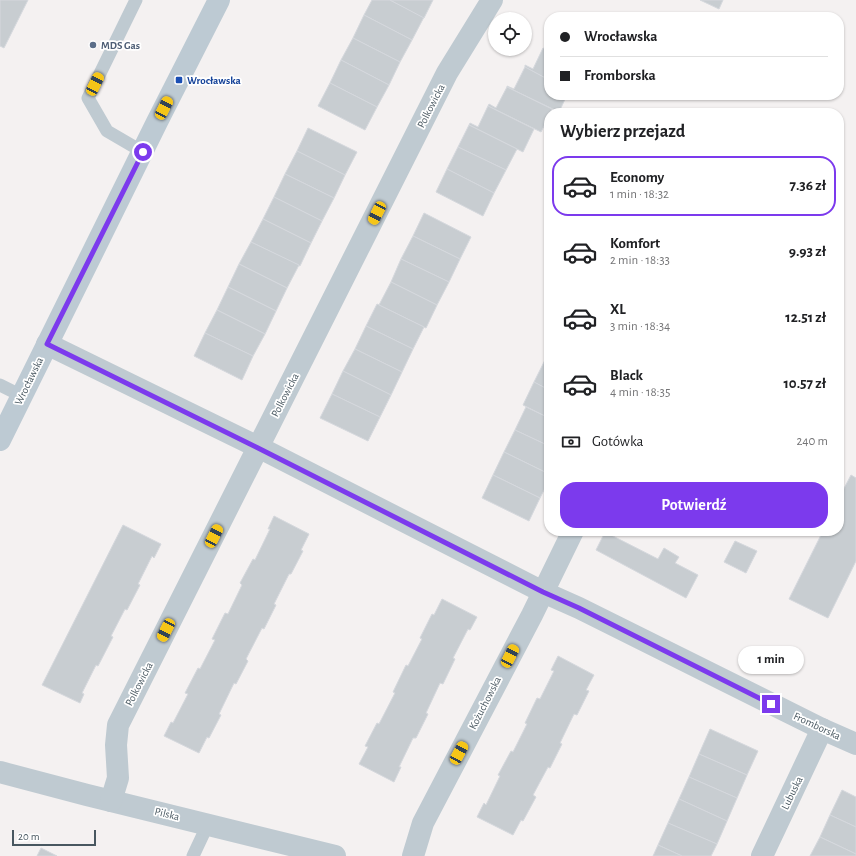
<!DOCTYPE html>
<html lang="pl">
<head>
<meta charset="utf-8">
<style>
  body { margin:0; font-family:"Alegreya Sans",sans-serif; background:#f6f6f6; color:#202124; height:100vh; display:flex; flex-direction:column; font-size:15px; white-space:nowrap }
  * { box-sizing:border-box; margin:0 }
  p { font-size:13px; color:#757577 }
  .icon { flex:none; width:22px; height:22px; fill:none; stroke:currentColor; stroke-width:2; stroke-linecap:round; stroke-linejoin:round }
  .map { position:relative; flex:1; overflow:hidden }
  .side { position:absolute; left:544px; top:108px; width:300px; height:428px; display:flex; flex-direction:column; background:#fff; border-radius:16px; box-shadow:0 1px 3px #0004 }
  .side>* { flex:none }
  .hud { position:absolute; left:544px; top:12px; width:300px; height:88px; border-radius:16px; box-shadow:0 1px 3px #0004; display:grid; align-content:center; height:88px; padding:0 16px; background:#fff }
  .tools { position:absolute; left:488px; top:12px; display:grid; gap:8px }
  .tools a { display:grid; place-items:center; width:44px; height:44px; border-radius:50%; background:#fff; box-shadow:0 1px 3px #0004; font-size:20px }
  .scale { position:absolute; left:12px; bottom:10px; width:84px; box-sizing:border-box; padding-left:4px; border:2px solid #485760; border-top:0; font-size:11px; line-height:14px; white-space:nowrap; color:#485760; -webkit-text-stroke:3px #fff; paint-order:stroke }
  .end { position:absolute; width:18px; height:18px; margin:-9px; border:5px solid #7c3aed; background:#fff; box-shadow:0 0 0 2px #fff }
  .from { border-radius:50% }
  .bubble { position:absolute; height:28px; border-radius:14px; background:#fff; box-shadow:0 1px 3px #0004; font-size:13px; font-weight:600; line-height:28px; text-align:center }
  .car { position:absolute; width:12px; height:24px; margin:-12px -6px; border-radius:5px; box-shadow:0 0 3px 1px #0007; background:linear-gradient(#f5c518 24%,#345 0 40%,#f5c518 0 76%,#345 0 86%,#f5c518 0) }
  .hud b { display:flex; align-items:center; gap:14px; height:38px; font-size:15px }
  .hud b+b { border-top:1px solid #e0e0e0 }
  .hud i { width:10px; height:10px; background:#202124 }
  ul { padding:0; list-style:none }
  li { display:flex; align-items:center; gap:12px; height:60px; margin:0 8px 6px; padding:0 8px; border:2px solid transparent; border-radius:16px }
  li div { flex:1 }
  li b { display:block; font-size:15px }
  li em { font-style:normal; font-weight:600 }
  li.on { border-color:#7c3aed }
  li>.icon { width:36px; height:36px; stroke-width:1.5 }
  h2 { padding:0 16px; font-size:18px; line-height:48px }
  .pay { display:flex; align-items:center; gap:10px; height:44px; padding:0 16px; font-size:15px }
  .pay p { margin-inline-start:auto }
  .action { display:flex; gap:8px; margin-top:auto; padding:8px 16px }
  .action a { flex:1; height:46px; border-radius:16px; background:#7c3aed; color:#fff; font-size:16px; font-weight:600; line-height:46px; text-align:center }
  .map>svg:first-child { display:block }
  .building { fill:#c8cdd1; stroke:#d5d8dd }
  .lines { fill:none; stroke-linecap:round; stroke-linejoin:round }
  .lane { stroke:#bfcad1; stroke-width:13 }
  .street { stroke:#bfcad1; stroke-width:22 }
  .secondary { stroke:#bdcad3; stroke-width:22 }
  .route { stroke:#7c3aed; stroke-width:5 }
  .service-dot { fill:#5c6f8a; stroke:#fff; stroke-width:1.5 }
  .transit-dot { fill:#1a4fb4; stroke:#fff; stroke-width:1.5 }
  .labels { text-anchor:middle; dominant-baseline:central; stroke-width:3.5; stroke-linejoin:round; paint-order:stroke }
  .service-label { font-size:11px; font-weight:bold; fill:#4e5e75; stroke:#fff; text-anchor:start }
  .transit-label { font-size:11px; font-weight:bold; fill:#164399; stroke:#fff; text-anchor:start }
  .street-label { font-size:11px; fill:#485760; stroke:#fff }
</style>
</head>
<body>
<div class="map">
<svg width="856" height="856" viewBox="0 0 856 856">
  <rect width="100%" height="100%" fill="#f4f1f1"/>
  <g class="building">
    <path d="M 0,0 L 28,0 L 4,48 L 0,46 Z"/>
    <path d="M 372,0 L 390,0 L 424,17 L 412,40 L 364,15 Z"/>
    <path d="M 390,0 L 433,0 L 424,18 Z"/>
    <path d="M 700,0 L 723,0 L 719,9 Z"/>
    <path d="M 364,15 L 412,40 L 400,62 L 353,38 Z"/>
    <path d="M 353,38 L 400,62 L 389,85 L 341,60 Z"/>
    <path d="M 543,48 L 549,51 L 549,80 L 525,67 L 525,65 L 533,69 Z"/>
    <path d="M 341,60 L 389,85 L 377,107 L 330,83 Z"/>
    <path d="M 525,67 L 549,80 L 549,95 L 567,95 L 559,112 L 507,87 L 507,86 L 514,89 Z"/>
    <path d="M 330,83 L 377,107 L 365,130 L 318,106 Z"/>
    <path d="M 507,87 L 552,109 L 550,113 L 549,113 L 549,116 L 541,132 L 488,106 L 489,104 L 496,108 Z"/>
    <path d="M 488,106 L 534,129 L 523,152 L 469,125 L 470,123 L 478,127 Z"/>
    <path d="M 469,125 L 517,149 L 506,170 L 458,147 Z"/>
    <path d="M 308,128 L 357,152 L 345,175 L 297,151 Z"/>
    <path d="M 458,147 L 506,170 L 494,193 L 447,169 Z"/>
    <path d="M 297,151 L 345,175 L 334,198 L 285,174 Z"/>
    <path d="M 447,169 L 494,193 L 483,216 L 436,192 Z"/>
    <path d="M 285,174 L 334,198 L 322,221 L 274,197 Z"/>
    <path d="M 274,197 L 322,221 L 311,243 L 263,219 Z"/>
    <path d="M 424,213 L 471,237 L 460,259 L 413,236 Z"/>
    <path d="M 263,219 L 311,243 L 300,266 L 251,242 Z"/>
    <path d="M 413,236 L 460,259 L 449,282 L 401,259 Z"/>
    <path d="M 251,242 L 299,265 L 287,288 L 239,264 Z"/>
    <path d="M 401,259 L 449,282 L 437,305 L 391,282 Z"/>
    <path d="M 239,264 L 287,288 L 276,311 L 228,287 Z"/>
    <path d="M 391,282 L 437,305 L 426,328 L 379,305 Z"/>
    <path d="M 228,287 L 276,311 L 265,334 L 217,310 Z"/>
    <path d="M 377,304 L 424,327 L 413,349 L 366,326 Z"/>
    <path d="M 217,310 L 265,334 L 253,356 L 205,333 Z"/>
    <path d="M 366,326 L 413,349 L 402,372 L 355,349 Z"/>
    <path d="M 205,333 L 253,356 L 242,380 L 194,356 Z"/>
    <path d="M 355,349 L 402,372 L 391,395 L 343,371 Z"/>
    <path d="M 545,360 L 549,362 L 549,390 L 534,382 Z"/>
    <path d="M 343,371 L 391,395 L 380,417 L 332,394 Z"/>
    <path d="M 534,382 L 549,390 L 549,418 L 523,405 Z"/>
    <path d="M 332,394 L 380,417 L 368,441 L 320,418 Z"/>
    <path d="M 526,407 L 549,418 L 549,446 L 515,430 Z"/>
    <path d="M 515,430 L 549,446 L 549,474 L 504,452 Z"/>
    <path d="M 504,452 L 549,474 L 549,480 L 540,498 L 493,475 Z"/>
    <path d="M 493,475 L 540,498 L 529,521 L 482,498 Z"/>
    <path d="M 851,475 L 856,478 L 856,561 L 828,618 L 789,599 L 823,531 L 839,531 L 839,498 Z"/>
    <path d="M 274,516 L 309,534 L 301,550 L 303,551 L 291,574 L 289,574 L 274,604 L 276,605 L 264,629 L 262,628 L 246,659 L 248,661 L 236,684 L 234,683 L 219,714 L 221,715 L 209,738 L 207,737 L 199,753 L 164,736 L 171,722 L 173,723 L 188,694 L 185,693 L 198,668 L 200,669 L 215,640 L 212,639 L 225,613 L 228,614 L 242,585 L 240,583 L 253,559 L 255,560 L 270,529 L 268,529 Z"/>
    <path d="M 123,525 L 161,544 L 154,558 L 152,556 L 138,584 L 140,585 L 127,610 L 125,609 L 111,636 L 113,637 L 98,666 L 96,665 L 82,693 L 84,694 L 80,703 L 42,685 Z"/>
    <path d="M 605,532 L 658,559 L 664,548 L 679,557 L 675,563 L 698,575 L 686,598 L 596,550 Z"/>
    <path d="M 735,541 L 757,551 L 746,573 L 724,562 Z"/>
    <path d="M 442,599 L 477,617 L 470,630 L 468,629 L 453,658 L 455,659 L 443,684 L 440,683 L 426,713 L 428,714 L 416,738 L 413,738 L 399,767 L 401,767 L 394,782 L 359,764 L 368,747 L 365,746 L 377,723 L 379,724 L 395,693 L 393,692 L 406,665 L 408,666 L 422,639 L 420,638 L 432,614 L 434,615 Z"/>
    <path d="M 558,656 L 594,675 L 586,690 L 589,691 L 577,715 L 574,714 L 560,743 L 562,744 L 550,768 L 548,767 L 533,795 L 536,797 L 523,821 L 521,820 L 513,835 L 477,817 L 484,803 L 486,805 L 500,776 L 498,775 L 511,751 L 513,752 L 527,724 L 525,723 L 537,698 L 540,699 L 554,671 L 551,670 Z"/>
    <path d="M 710,729 L 758,751 L 747,775 L 699,754 Z"/>
    <path d="M 699,754 L 747,775 L 737,798 L 689,777 Z"/>
    <path d="M 689,777 L 737,798 L 727,821 L 679,799 Z"/>
    <path d="M 842,790 L 856,797 L 856,827 L 830,815 Z"/>
    <path d="M 679,799 L 727,821 L 717,844 L 668,823 Z"/>
    <path d="M 830,815 L 856,827 L 856,854 L 820,837 Z"/>
    <path d="M 668,823 L 717,844 L 711,856 L 682,856 L 658,845 Z"/>
    <path d="M 820,837 L 856,854 L 856,856 L 810,856 Z"/>
    <path d="M 658,845 L 682,856 L 653,856 Z"/>
    <path d="M 41,848 L 57,856 L 37,856 Z"/>
  </g>
  <g class="lines">
    <g class="lane">
      <path d="M 136,0 L 88,98 L 107,131 L 143,152"/>
      <path d="M 0,385 L 22,396"/>
      <path d="M 193,856 L 208,824"/>
    </g>
    <g class="street">
      <path d="M 47,344 L 258,447 L 543,592 L 579,608 L 822,729 L 856,744"/>
      <path d="M 0,772 L 87,795 L 335,856"/>
      <path d="M 111,801 L 118,778 L 116,745 L 118,725 L 447,73 L 492,0"/>
      <path d="M 413,856 L 423,823 L 532,615 L 573,531"/>
      <path d="M 762,856 L 822,729"/>
    </g>
    <path class="secondary" d="M 0,440 L 157,122 L 219,0"/>
  </g>
  <g class="lines">
    <path class="route" d="M 143,152 L 47,344 L 258,448 L 543,592 L 579,608 L 771,704"/>
  </g>
  <circle class="service-dot" cx="93" cy="45" r="4"/>
  <rect class="transit-dot" x="175" y="76" width="8" height="8" rx="2"/>
  <g class="labels">
    <g class="service-label">
      <text x="101" y="45">MDS Gas</text>
    </g>
    <g class="transit-label">
      <text x="187" y="80">Wrocławska</text>
    </g>
    <g class="street-label">
      <text transform="translate(431 106) rotate(-63)">Polkowicka</text>
      <text transform="translate(29 381) rotate(-64)">Wrocławska</text>
      <text transform="translate(285 395) rotate(-63)">Polkowicka</text>
      <text transform="translate(139 684) rotate(-63)">Polkowicka</text>
      <text transform="translate(485 703) rotate(-63)">Kożuchowska</text>
      <text transform="translate(817 726) rotate(25)">Fromborska</text>
      <text transform="translate(792 793) rotate(-64)">Lubuska</text>
      <text transform="translate(167 814) rotate(14)">Pilska</text>
    </g>
  </g>
</svg>
<div class="tools">
<a><svg class="icon" aria-label="locate" viewBox="0 0 24 24"><circle cx="12" cy="12" r="6"/><path d="M12 2v4M12 18v4M2 12h4M18 12h4"/></svg></a>
</div>
<div class="scale">20 m</div>
<i class="end from" style="left:143px;top:152px"></i>
<i class="end" style="left:771px;top:704px"></i>
<div class="bubble" style="left:738px;top:646px;width:66px">1 min</div>
<i class="car" style="left:95px;top:84px;rotate:26deg"></i>
<i class="car" style="left:164px;top:108px;rotate:27deg"></i>
<i class="car" style="left:377px;top:213px;rotate:207deg"></i>
<i class="car" style="left:214px;top:536px;rotate:27deg"></i>
<i class="car" style="left:166px;top:630px;rotate:207deg"></i>
<i class="car" style="left:510px;top:656px;rotate:27deg"></i>
<i class="car" style="left:459px;top:753px;rotate:28deg"></i>
<div class="hud">
<b><i class="from"></i>Wrocławska</b>
<b><i></i>Fromborska</b>
</div>
<section class="side">
<h2>Wybierz przejazd</h2>
<ul>
<li class="on"><svg class="icon" aria-label="car" viewBox="0 0 24 24"><path d="M5 17H2v-5l4-1 3-4h7l3 4 3 1v5h-3M9 17h6M6 11h13"/><circle cx="7" cy="17" r="2"/><circle cx="17" cy="17" r="2"/></svg><div><b>Economy</b><p>1 min · 18:32</p></div><em>7.36 zł</em></li>
<li><svg class="icon" aria-label="car" viewBox="0 0 24 24"><path d="M5 17H2v-5l4-1 3-4h7l3 4 3 1v5h-3M9 17h6M6 11h13"/><circle cx="7" cy="17" r="2"/><circle cx="17" cy="17" r="2"/></svg><div><b>Komfort</b><p>2 min · 18:33</p></div><em>9.93 zł</em></li>
<li><svg class="icon" aria-label="car" viewBox="0 0 24 24"><path d="M5 17H2v-5l4-1 3-4h7l3 4 3 1v5h-3M9 17h6M6 11h13"/><circle cx="7" cy="17" r="2"/><circle cx="17" cy="17" r="2"/></svg><div><b>XL</b><p>3 min · 18:34</p></div><em>12.51 zł</em></li>
<li><svg class="icon" aria-label="car" viewBox="0 0 24 24"><path d="M5 17H2v-5l4-1 3-4h7l3 4 3 1v5h-3M9 17h6M6 11h13"/><circle cx="7" cy="17" r="2"/><circle cx="17" cy="17" r="2"/></svg><div><b>Black</b><p>4 min · 18:35</p></div><em>10.57 zł</em></li>
</ul>
<div class="pay"><svg class="icon" aria-label="cash" viewBox="0 0 24 24"><path d="M3 7h18v10H3z"/><circle cx="12" cy="12" r="2"/></svg>Gotówka<p>240 m</p></div>
<div class="action"><a>Potwierdź</a></div>
</section>
</div>
</body>
</html>
